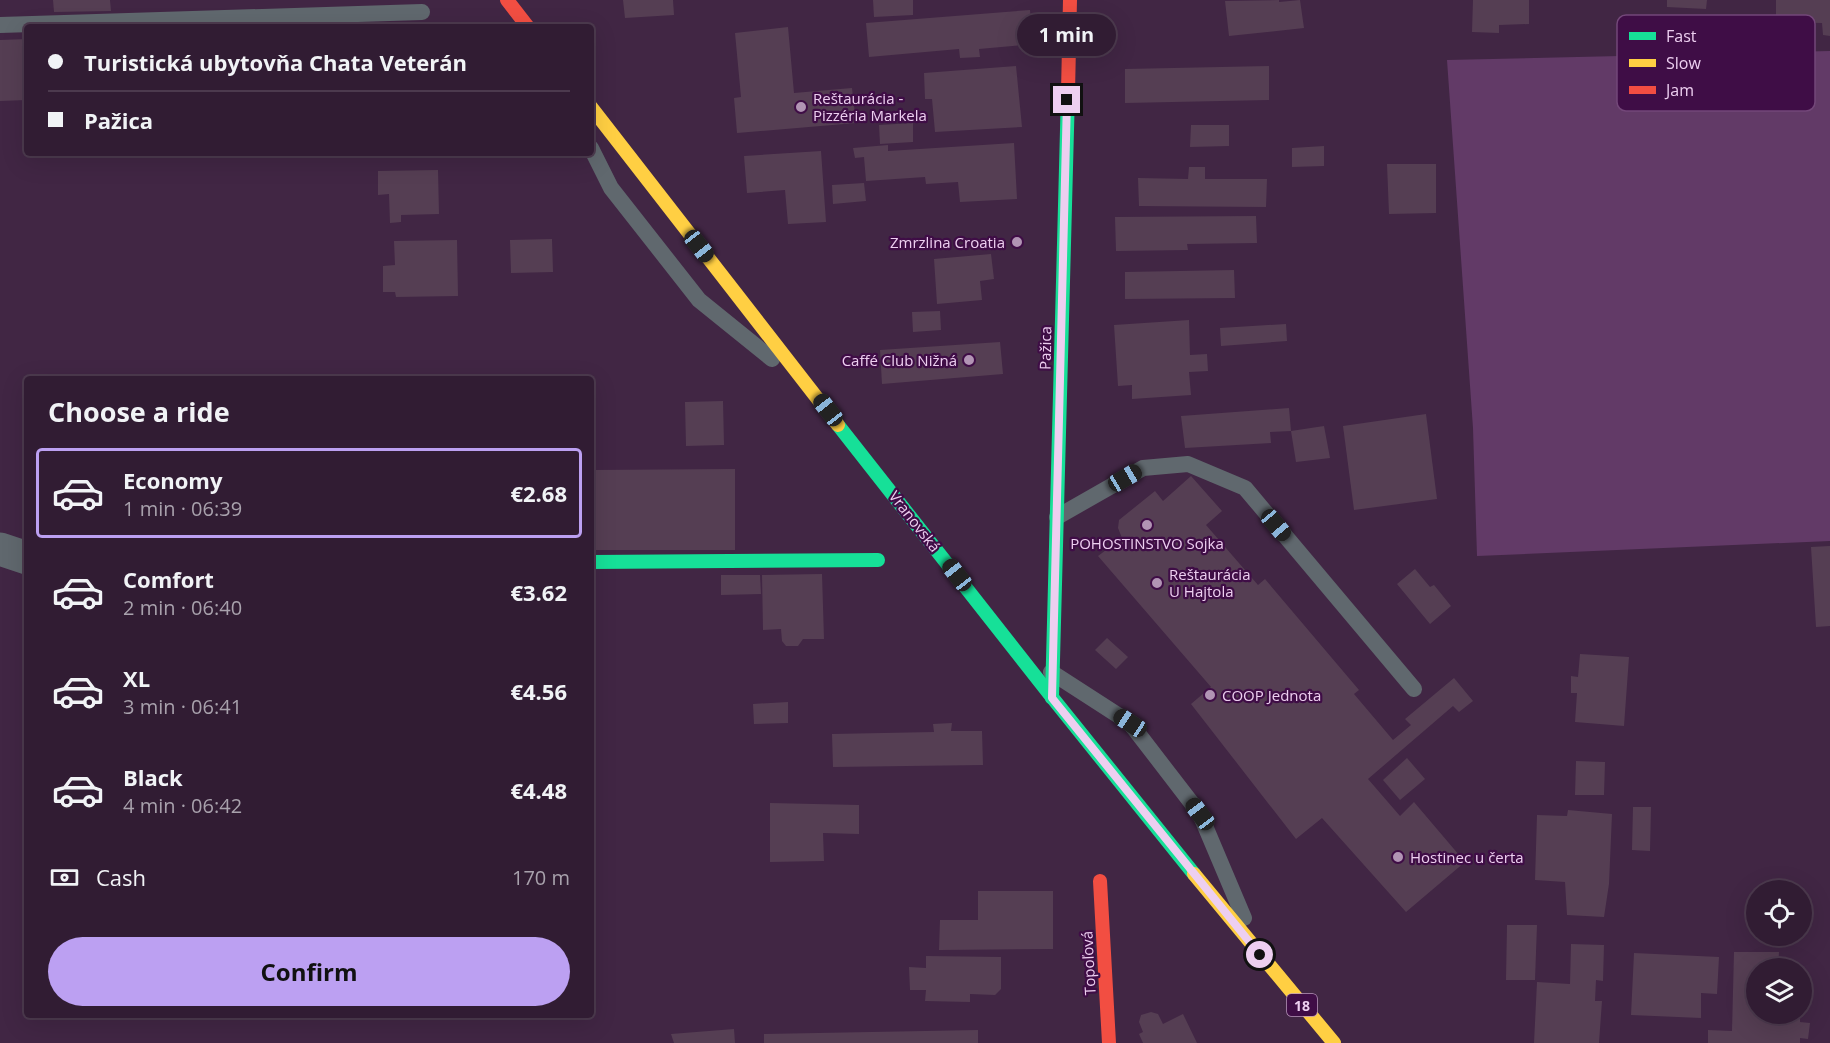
<!DOCTYPE html>
<html lang="en">
<head>
<meta charset="utf-8">
<style>
  body { margin:0; font-family:"Open Sans",sans-serif; background:#39253b; color:#f1f3f6; height:100vh; display:flex; flex-direction:column; font-size:22px; white-space:nowrap }
  * { box-sizing:border-box; margin:0 }
  p { font-size:20px; color:#a8a1ac }
  .icon { flex:none; width:33px; height:33px; fill:none; stroke:currentColor; stroke-width:2; stroke-linecap:round; stroke-linejoin:round }
  .map { position:relative; flex:1; overflow:hidden }
  .panel { position:absolute; left:24px; top:376px; width:570px; height:642px; display:flex; flex-direction:column; background:#311c33; border-radius:6px; box-shadow:0 6px 24px #0002,0 0 0 2px #4c3a4e }
  .panel>* { flex:none }
  .hud { position:absolute; left:24px; top:24px; width:570px; height:132px; border-radius:6px; box-shadow:0 6px 24px #0002,0 0 0 2px #4c3a4e; display:grid; align-content:center; height:132px; padding:0 24px; background:#311c33 }
  .fabs { position:absolute; left:1746px; top:880px; display:grid; gap:12px }
  .fabs a { display:grid; place-items:center; width:66px; height:66px; border-radius:50%; background:#311c33; box-shadow:0 6px 24px #0002,0 0 0 2px #4c3a4e; font-size:30px }
  .end { position:absolute; width:27px; height:27px; margin:-14px; border:8px solid #edcff0; background:#111; box-shadow:0 0 0 3px #111 }
  .from { border-radius:50% }
  .bubble { position:absolute; height:42px; border-radius:21px; background:#311c33; box-shadow:0 6px 24px #0002,0 0 0 2px #4c3a4e; font-size:20px; font-weight:700; line-height:42px; text-align:center }
  .car { position:absolute; width:18px; height:36px; margin:-18px -9px; border-radius:8px; box-shadow:0 0 4px 2px #0007; background:linear-gradient(#222 24%,#8ab4d8 0 40%,#222 0 76%,#8ab4d8 0 86%,#222 0) }
  .hud b { display:flex; align-items:center; gap:21px; height:57px; font-size:22px }
  .hud b+b { border-top:2px solid #4c3a4e }
  .hud i { width:15px; height:15px; background:#f1f3f6 }
  ul { padding:0; list-style:none }
  li { display:flex; align-items:center; gap:18px; height:90px; margin:0 12px 9px; padding:0 12px; border:3px solid transparent; border-radius:6px }
  li div { flex:1 }
  li b { display:block; font-size:22px }
  li em { font-style:normal; font-weight:700 }
  li.current { border-color:#bca0f2 }
  li>.icon { width:54px; height:54px; stroke-width:1.5 }
  h2 { padding:0 24px; font-size:27px; line-height:72px }
  .pay { display:flex; align-items:center; gap:15px; height:66px; padding:0 24px; font-size:22px }
  .pay p { margin-inline-start:auto }
  .button { display:flex; gap:12px; margin-top:auto; padding:12px 24px }
  .button a { flex:1; height:69px; border-radius:36px; background:#bca0f2; color:#111; font-size:24px; font-weight:700; line-height:69px; text-align:center }
  .map>svg:first-child { display:block }
  .green { fill:#623a67 }
  .building { fill:#553e53 }
  .lines { fill:none; stroke-linecap:round; stroke-linejoin:round }
  .lane { stroke:#60686e; stroke-width:16 }
  .street { stroke:#60686e; stroke-width:33 }
  .fast { stroke:#16e098; stroke-width:14 }
  .slow { stroke:#ffcf43; stroke-width:14 }
  .jam { stroke:#f24e42; stroke-width:14 }
  .route { stroke:#edcff0; stroke-width:8 }
  .poi-dot { fill:#b194b4; stroke:#3f0d46; stroke-width:2 }
  .labels { text-anchor:middle; dominant-baseline:central; stroke-width:4.5; stroke-linejoin:round; paint-order:stroke }
  .shield { fill:#3f0d46; stroke:#b995bd; stroke-width:1.5 }
  .shield-label { font-size:14px; font-weight:bold; fill:#edcff0 }
  .poi-label { font-size:15px; fill:#edcff0; stroke:#3f0d46; text-anchor:start }
  .street-label { font-size:15px; fill:#edcff0; stroke:#3f0d46 }
  .key { fill:#3f0d46; stroke:#734779; stroke-width:1.5 }
  .key-label { font-size:16px; fill:#edcff0 }
</style>
</head>
<body>
<div class="map">
<svg width="1830" height="1043" viewBox="0 0 1830 1043">
  <rect width="100%" height="100%" fill="#412644"/>
  <path class="green" d="M 1830,51 L 1830,541 L 1477,556 L 1473,428 L 1447,60 Z"/>
  <g class="building">
    <path d="M 53,0 L 110,0 L 111,11 L 54,12 Z"/>
    <path d="M 623,0 L 673,0 L 674,15 L 625,18 Z"/>
    <path d="M 873,0 L 913,0 L 913,15 L 874,17 Z"/>
    <path d="M 1279,0 L 1279,2 L 1300,0 L 1304,28 L 1229,36 L 1225,1 Z"/>
    <path d="M 1473,0 L 1529,0 L 1529,24 L 1499,25 L 1499,33 L 1472,32 Z"/>
    <path d="M 1667,0 L 1707,0 L 1706,9 L 1667,7 Z"/>
    <path d="M 1776,0 L 1830,0 L 1830,36 L 1823,35 L 1822,23 L 1776,22 Z"/>
    <path d="M 1030,10 L 1033,44 L 979,49 L 980,57 L 960,58 L 959,49 L 869,57 L 866,23 Z"/>
    <path d="M 788,27 L 794,93 L 852,88 L 856,123 L 737,133 L 734,98 L 741,97 L 735,33 Z"/>
    <path d="M 27,39 L 27,100 L 0,101 L 0,40 Z"/>
    <path d="M 1016,66 L 1022,127 L 935,132 L 932,99 L 925,99 L 924,73 Z"/>
    <path d="M 1269,66 L 1269,100 L 1125,103 L 1125,69 Z"/>
    <path d="M 913,123 L 913,142 L 880,144 L 879,125 Z"/>
    <path d="M 1191,125 L 1229,125 L 1229,146 L 1190,147 Z"/>
    <path d="M 1014,143 L 1017,199 L 960,202 L 958,182 L 926,184 L 925,177 L 866,181 L 864,157 L 855,158 L 853,148 L 888,145 L 888,151 Z"/>
    <path d="M 1324,146 L 1324,166 L 1292,167 L 1292,148 Z"/>
    <path d="M 821,151 L 826,222 L 788,224 L 785,190 L 747,193 L 744,156 Z"/>
    <path d="M 1387,164 L 1436,164 L 1436,213 L 1389,214 Z"/>
    <path d="M 1189,167 L 1205,167 L 1205,179 L 1267,179 L 1266,207 L 1139,206 L 1138,178 L 1188,179 Z"/>
    <path d="M 438,170 L 439,214 L 401,215 L 401,222 L 390,223 L 389,194 L 378,195 L 378,171 Z"/>
    <path d="M 864,183 L 866,201 L 833,204 L 832,185 Z"/>
    <path d="M 1256,216 L 1257,243 L 1187,244 L 1188,250 L 1116,251 L 1115,217 Z"/>
    <path d="M 552,239 L 553,272 L 511,273 L 510,240 Z"/>
    <path d="M 457,240 L 458,296 L 396,297 L 395,292 L 383,292 L 383,266 L 395,265 L 394,241 Z"/>
    <path d="M 991,254 L 994,279 L 980,281 L 982,300 L 937,304 L 934,259 Z"/>
    <path d="M 1234,270 L 1235,298 L 1125,299 L 1125,272 Z"/>
    <path d="M 940,311 L 941,330 L 913,332 L 912,312 Z"/>
    <path d="M 1189,320 L 1190,355 L 1207,354 L 1208,371 L 1189,372 L 1191,395 L 1132,399 L 1132,385 L 1118,386 L 1114,325 Z"/>
    <path d="M 1286,324 L 1287,341 L 1221,346 L 1220,328 Z"/>
    <path d="M 1000,342 L 1003,374 L 882,384 L 880,350 Z"/>
    <path d="M 723,401 L 724,445 L 686,446 L 685,402 Z"/>
    <path d="M 1289,408 L 1291,431 L 1270,432 L 1271,443 L 1185,448 L 1181,416 Z"/>
    <path d="M 1426,414 L 1437,499 L 1354,510 L 1343,426 Z"/>
    <path d="M 1324,426 L 1330,458 L 1296,462 L 1291,431 Z"/>
    <path d="M 735,469 L 735,550 L 591,550 L 591,470 Z"/>
    <path d="M 1191,476 L 1222,511 L 1206,525 L 1258,585 L 1265,579 L 1359,690 L 1354,694 L 1393,740 L 1411,725 L 1405,719 L 1454,678 L 1473,701 L 1459,712 L 1453,706 L 1368,779 L 1400,816 L 1414,802 L 1465,862 L 1406,912 L 1322,818 L 1296,839 L 1191,704 L 1211,687 L 1098,556 L 1122,538 L 1118,528 L 1119,520 L 1155,491 L 1163,501 Z"/>
    <path d="M 1830,546 L 1830,626 L 1816,627 L 1811,547 Z"/>
    <path d="M 1415,569 L 1430,587 L 1434,585 L 1451,606 L 1430,624 L 1397,584 Z"/>
    <path d="M 822,574 L 824,639 L 803,639 L 798,646 L 786,646 L 782,641 L 781,629 L 763,630 L 762,575 Z"/>
    <path d="M 721,575 L 760,575 L 761,594 L 721,595 Z"/>
    <path d="M 1107,638 L 1128,657 L 1116,669 L 1095,650 Z"/>
    <path d="M 1580,654 L 1629,657 L 1624,726 L 1575,722 L 1577,693 L 1571,693 L 1571,676 L 1578,677 Z"/>
    <path d="M 788,702 L 788,723 L 754,724 L 753,704 Z"/>
    <path d="M 952,723 L 951,731 L 982,731 L 983,765 L 833,767 L 832,734 L 934,732 L 933,724 Z"/>
    <path d="M 1407,758 L 1425,779 L 1400,800 L 1383,780 Z"/>
    <path d="M 1576,761 L 1605,762 L 1604,795 L 1575,795 Z"/>
    <path d="M 770,803 L 859,805 L 859,834 L 823,833 L 824,861 L 770,862 Z"/>
    <path d="M 1633,807 L 1651,807 L 1650,851 L 1632,850 Z"/>
    <path d="M 1568,810 L 1612,814 L 1609,884 L 1604,917 L 1567,915 L 1565,882 L 1535,880 L 1537,815 L 1567,816 Z"/>
    <path d="M 978,891 L 1053,891 L 1053,949 L 939,950 L 940,920 L 978,920 Z"/>
    <path d="M 1507,925 L 1537,925 L 1535,980 L 1506,980 Z"/>
    <path d="M 1571,944 L 1604,945 L 1603,981 L 1596,980 L 1595,1001 L 1602,1001 L 1599,1043 L 1534,1043 L 1537,982 L 1570,984 Z"/>
    <path d="M 1734,952 L 1779,952 L 1778,969 L 1756,969 L 1756,1014 L 1800,1014 L 1800,1022 L 1810,1023 L 1808,1039 L 1800,1038 L 1800,1043 L 1708,1043 L 1708,1030 L 1732,1031 Z"/>
    <path d="M 1634,953 L 1719,957 L 1717,994 L 1701,993 L 1701,1018 L 1631,1015 Z"/>
    <path d="M 926,956 L 1001,957 L 1001,989 L 995,995 L 970,994 L 970,1002 L 925,1001 L 926,990 L 910,990 L 909,967 L 926,968 Z"/>
    <path d="M 1151,1012 L 1158,1014 L 1163,1024 L 1183,1014 L 1197,1043 L 1143,1043 L 1139,1034 L 1143,1032 L 1139,1022 L 1141,1015 Z"/>
    <path d="M 734,1029 L 735,1043 L 674,1043 L 671,1034 Z"/>
    <path d="M 978,1030 L 978,1043 L 764,1043 L 764,1034 Z"/>
  </g>
  <g class="lines">
    <g class="lane">
      <path d="M 0,25 L 422,12"/>
      <path d="M 591,148 L 611,188 L 699,300 L 772,359"/>
      <path d="M 1057,517 L 1143,468 L 1188,464 L 1245,488 L 1414,689"/>
      <path d="M 1051,672 L 1130,723 L 1200,814 L 1244,918"/>
    </g>
    <path class="street" d="M 0,549 L 27,558"/>
    <g class="fast">
      <path d="M 838,425 L 1051,696 L 1194,874"/>
      <path d="M 591,562 L 878,560"/>
      <path d="M 1052,698 L 1068,92"/>
    </g>
    <g class="slow">
      <path d="M 591,107 L 838,425"/>
      <path d="M 1194,874 L 1334,1043"/>
    </g>
    <g class="jam">
      <path d="M 507,0 L 528,27"/>
      <path d="M 1068,92 L 1070,0"/>
      <path d="M 1100,881 L 1109,1043"/>
    </g>
  </g>
  <g class="lines">
    <path class="route" d="M 1067,100 L 1052,698 L 1260,955"/>
  </g>
  <g class="poi-dot">
    <circle cx="801" cy="107" r="6"/>
    <circle cx="1017" cy="242" r="6"/>
    <circle cx="969" cy="360" r="6"/>
    <circle cx="1147" cy="525" r="6"/>
    <circle cx="1157" cy="583" r="6"/>
    <circle cx="1210" cy="695" r="6"/>
    <circle cx="1398" cy="857" r="6"/>
  </g>
  <g class="labels">
    <rect class="shield" x="1287" y="994" width="30" height="22" rx="4.5"/>
    <g class="shield-label">
      <text x="1302" y="1005">18</text>
    </g>
    <g class="poi-label">
      <text x="813" y="98">Reštaurácia -<tspan x="813" dy="17">Pizzéria Markela</tspan></text>
      <text x="1005" y="242" text-anchor="end">Zmrzlina Croatia</text>
      <text x="957" y="360" text-anchor="end">Caffé Club Nižná</text>
      <text x="1147" y="543" text-anchor="middle">POHOSTINSTVO Sojka</text>
      <text x="1169" y="574">Reštaurácia<tspan x="1169" dy="17">U Hajtola</tspan></text>
      <text x="1222" y="695">COOP Jednota</text>
      <text x="1410" y="857">Hostinec u čerta</text>
    </g>
    <g class="street-label">
      <text transform="translate(1045 348) rotate(-89)">Pažica</text>
      <text transform="translate(915 521) rotate(52)">Vranovská</text>
      <text transform="translate(1088 963) rotate(-93)">Topoľová</text>
    </g>
  </g>
  <rect x="1617" y="15" width="198" height="96" rx="9" class="key"/>
  <rect x="1629" y="32" width="27" height="8" fill="#16e098"/>
  <rect x="1629" y="59" width="27" height="8" fill="#ffcf43"/>
  <rect x="1629" y="86" width="27" height="8" fill="#f24e42"/>
  <g class="key-label">
    <text x="1666" y="42">Fast</text>
    <text x="1666" y="69">Slow</text>
    <text x="1666" y="96">Jam</text>
  </g>
</svg>
<div class="fabs">
<a><svg class="icon" aria-label="locate" viewBox="0 0 24 24"><circle cx="12" cy="12" r="6"/><path d="M12 2v4M12 18v4M2 12h4M18 12h4"/></svg></a>
<a><svg class="icon" aria-label="layers" viewBox="0 0 24 24"><path d="M12 4l9 5-9 5-9-5zM3 14l9 5 9-5"/></svg></a>
</div>
<i class="end from" style="left:1260px;top:955px"></i>
<i class="end" style="left:1067px;top:100px"></i>
<div class="bubble" style="left:1017px;top:14px;width:99px">1 min</div>
<i class="car" style="left:699px;top:246px;rotate:142deg"></i>
<i class="car" style="left:828px;top:410px;rotate:322deg"></i>
<i class="car" style="left:1125px;top:478px;rotate:60deg"></i>
<i class="car" style="left:1276px;top:525px;rotate:140deg"></i>
<i class="car" style="left:957px;top:575px;rotate:322deg"></i>
<i class="car" style="left:1130px;top:723px;rotate:303deg"></i>
<i class="car" style="left:1200px;top:814px;rotate:323deg"></i>
<div class="hud">
<b><i class="from"></i>Turistická ubytovňa Chata Veterán</b>
<b><i></i>Pažica</b>
</div>
<section class="panel">
<h2>Choose a ride</h2>
<ul>
<li class="current"><svg class="icon" aria-label="car" viewBox="0 0 24 24"><path d="M5 17H2v-5l4-1 3-4h7l3 4 3 1v5h-3M9 17h6M6 11h13"/><circle cx="7" cy="17" r="2"/><circle cx="17" cy="17" r="2"/></svg><div><b>Economy</b><p>1 min · 06:39</p></div><em>€2.68</em></li>
<li><svg class="icon" aria-label="car" viewBox="0 0 24 24"><path d="M5 17H2v-5l4-1 3-4h7l3 4 3 1v5h-3M9 17h6M6 11h13"/><circle cx="7" cy="17" r="2"/><circle cx="17" cy="17" r="2"/></svg><div><b>Comfort</b><p>2 min · 06:40</p></div><em>€3.62</em></li>
<li><svg class="icon" aria-label="car" viewBox="0 0 24 24"><path d="M5 17H2v-5l4-1 3-4h7l3 4 3 1v5h-3M9 17h6M6 11h13"/><circle cx="7" cy="17" r="2"/><circle cx="17" cy="17" r="2"/></svg><div><b>XL</b><p>3 min · 06:41</p></div><em>€4.56</em></li>
<li><svg class="icon" aria-label="car" viewBox="0 0 24 24"><path d="M5 17H2v-5l4-1 3-4h7l3 4 3 1v5h-3M9 17h6M6 11h13"/><circle cx="7" cy="17" r="2"/><circle cx="17" cy="17" r="2"/></svg><div><b>Black</b><p>4 min · 06:42</p></div><em>€4.48</em></li>
</ul>
<div class="pay"><svg class="icon" aria-label="cash" viewBox="0 0 24 24"><path d="M3 7h18v10H3z"/><circle cx="12" cy="12" r="2"/></svg>Cash<p>170 m</p></div>
<div class="button"><a>Confirm</a></div>
</section>
</div>
</body>
</html>
